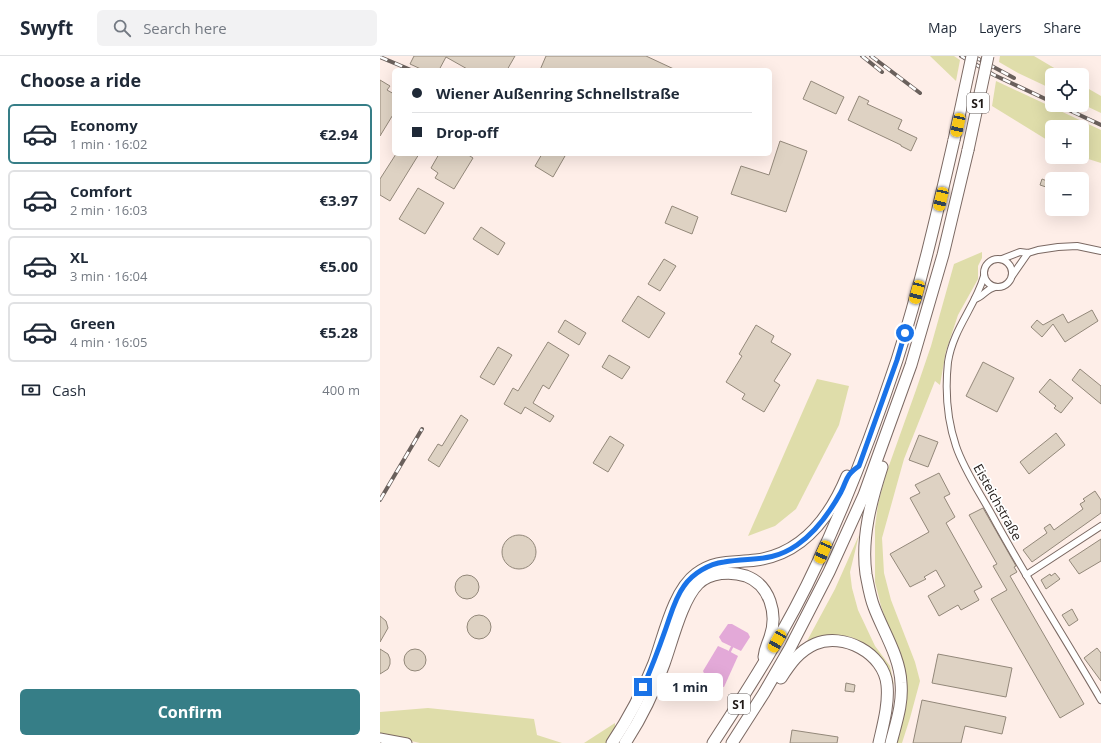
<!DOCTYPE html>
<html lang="en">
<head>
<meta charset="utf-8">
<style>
  body { margin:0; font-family:"Open Sans",sans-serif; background:#f2f2f3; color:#1f2937; height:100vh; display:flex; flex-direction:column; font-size:15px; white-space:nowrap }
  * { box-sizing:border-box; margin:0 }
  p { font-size:13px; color:#747a83 }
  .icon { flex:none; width:22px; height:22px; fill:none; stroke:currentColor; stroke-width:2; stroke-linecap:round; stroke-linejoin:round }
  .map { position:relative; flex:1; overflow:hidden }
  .drawer { display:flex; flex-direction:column; background:#fff; width:380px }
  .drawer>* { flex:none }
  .top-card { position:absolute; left:12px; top:12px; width:380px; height:88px; border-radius:6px; box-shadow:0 4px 16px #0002; display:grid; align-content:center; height:88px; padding:0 20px; background:#fff }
  .fabs { position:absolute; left:665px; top:12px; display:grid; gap:8px }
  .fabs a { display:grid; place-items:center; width:44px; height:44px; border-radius:6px; background:#fff; box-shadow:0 4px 16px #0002; font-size:20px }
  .end { position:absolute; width:18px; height:18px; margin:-9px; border:5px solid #1a73e8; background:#fff; box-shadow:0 0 0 2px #fff }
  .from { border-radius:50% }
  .bubble { position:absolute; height:28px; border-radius:6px; background:#fff; box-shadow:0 4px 16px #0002; font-size:13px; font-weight:700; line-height:28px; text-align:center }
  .car { position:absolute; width:12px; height:24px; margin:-12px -6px; border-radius:5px; box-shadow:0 0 3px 1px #0007; background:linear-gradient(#f5c518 24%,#345 0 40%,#f5c518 0 76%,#345 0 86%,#f5c518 0) }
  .top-card b { display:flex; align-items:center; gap:14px; height:38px; font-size:15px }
  .top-card b+b { border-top:1px solid #e0e1e3 }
  .top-card i { width:10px; height:10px; background:#1f2937 }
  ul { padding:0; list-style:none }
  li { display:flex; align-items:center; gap:12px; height:60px; margin:0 8px 6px; padding:0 12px; border:2px solid #e0e1e3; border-radius:6px }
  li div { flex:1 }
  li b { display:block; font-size:15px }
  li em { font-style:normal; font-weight:700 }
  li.selected { border-color:#367e87 }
  li>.icon { width:36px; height:36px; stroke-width:1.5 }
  h2 { padding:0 20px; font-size:18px; line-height:48px }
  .pay { display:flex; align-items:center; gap:10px; height:44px; padding:0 20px; font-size:15px }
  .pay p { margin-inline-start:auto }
  .button { display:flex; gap:8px; margin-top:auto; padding:8px 20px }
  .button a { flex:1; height:46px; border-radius:6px; background:#367e87; color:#fff; font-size:16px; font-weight:700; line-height:46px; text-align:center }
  header { display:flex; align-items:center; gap:24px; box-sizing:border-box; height:56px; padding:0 20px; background:#fff; border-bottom:1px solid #e0e1e3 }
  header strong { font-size:19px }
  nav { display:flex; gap:22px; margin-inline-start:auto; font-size:14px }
  .search { width:280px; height:36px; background:#f2f2f3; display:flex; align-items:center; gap:10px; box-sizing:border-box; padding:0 14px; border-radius:6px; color:#747a83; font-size:15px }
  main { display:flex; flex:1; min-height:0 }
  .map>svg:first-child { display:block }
  .green { fill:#dfddaa }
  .water { fill:#e3a9d8 }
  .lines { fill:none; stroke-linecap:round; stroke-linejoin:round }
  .stream { stroke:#e3a9d8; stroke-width:2.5 }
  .building { fill:#ded2c3; stroke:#93887a }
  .minor-casing { stroke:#7b6963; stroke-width:8 }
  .secondary-casing { stroke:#7b6963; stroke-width:11 }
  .motorway-casing { stroke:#7b6963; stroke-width:13 }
  .minor { stroke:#fff; stroke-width:6 }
  .secondary { stroke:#fff; stroke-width:9 }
  .motorway { stroke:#fff; stroke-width:11 }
  .rail-casing { stroke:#6a605c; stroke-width:4 }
  .rail { stroke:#fff; stroke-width:2.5; stroke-dasharray:8; stroke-linecap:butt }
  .motorway-bridge-casing { stroke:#7b6963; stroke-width:13; stroke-linecap:butt }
  .motorway-bridge { stroke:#fff; stroke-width:11 }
  .route { stroke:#1a73e8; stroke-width:5 }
  .labels { text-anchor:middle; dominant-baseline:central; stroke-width:3.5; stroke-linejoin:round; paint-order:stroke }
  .shield { fill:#fff; stroke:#645f5d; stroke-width:1 }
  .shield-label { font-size:12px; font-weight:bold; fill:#211a17 }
  .street-label { font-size:13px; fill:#211a17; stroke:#fff }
</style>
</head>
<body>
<header>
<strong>Swyft</strong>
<div class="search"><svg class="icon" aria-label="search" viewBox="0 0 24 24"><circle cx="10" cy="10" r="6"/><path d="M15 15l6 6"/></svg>Search here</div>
<nav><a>Map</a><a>Layers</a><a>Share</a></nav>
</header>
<main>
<section class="drawer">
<h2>Choose a ride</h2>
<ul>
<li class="selected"><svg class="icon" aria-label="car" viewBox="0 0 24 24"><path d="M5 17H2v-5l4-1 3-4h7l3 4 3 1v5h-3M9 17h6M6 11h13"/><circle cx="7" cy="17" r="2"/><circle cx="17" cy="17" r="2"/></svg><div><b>Economy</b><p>1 min · 16:02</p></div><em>€2.94</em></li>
<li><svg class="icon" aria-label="car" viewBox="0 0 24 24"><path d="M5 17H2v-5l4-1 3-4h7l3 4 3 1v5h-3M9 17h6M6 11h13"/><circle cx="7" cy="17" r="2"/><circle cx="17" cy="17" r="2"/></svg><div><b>Comfort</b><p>2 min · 16:03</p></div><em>€3.97</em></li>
<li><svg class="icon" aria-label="car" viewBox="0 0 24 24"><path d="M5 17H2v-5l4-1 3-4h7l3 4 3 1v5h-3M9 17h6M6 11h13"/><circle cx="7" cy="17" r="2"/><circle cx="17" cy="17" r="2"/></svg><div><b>XL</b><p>3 min · 16:04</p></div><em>€5.00</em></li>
<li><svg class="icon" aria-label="car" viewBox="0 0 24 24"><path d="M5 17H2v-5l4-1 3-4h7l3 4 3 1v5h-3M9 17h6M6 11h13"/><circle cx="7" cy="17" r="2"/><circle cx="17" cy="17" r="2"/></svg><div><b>Green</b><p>4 min · 16:05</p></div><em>€5.28</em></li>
</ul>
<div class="pay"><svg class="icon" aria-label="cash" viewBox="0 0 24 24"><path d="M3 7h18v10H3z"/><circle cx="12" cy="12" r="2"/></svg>Cash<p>400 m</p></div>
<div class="button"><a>Confirm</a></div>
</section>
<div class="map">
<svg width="721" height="687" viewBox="0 0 721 687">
  <rect width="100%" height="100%" fill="#feeee8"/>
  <g class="green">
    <path d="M 550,0 L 574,0 L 580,4 L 576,25 Z"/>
    <path d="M 620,0 L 654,0 L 686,19 L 672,19 L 672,33 L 638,17 L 619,6 Z"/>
    <path d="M 616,25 L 721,74 L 721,107 L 702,101 L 702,71 L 672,71 L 672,87 L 612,50 Z"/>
    <path d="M 702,29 L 721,40 L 721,57 L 702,48 Z"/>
    <path d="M 602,196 L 602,202 L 598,210 L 598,223 L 578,259 L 566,295 L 560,329 L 555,325 L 524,403 L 502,482 L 504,517 L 511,544 L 535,606 L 540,625 L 530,662 L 522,687 L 516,687 L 526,643 L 526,620 L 501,550 L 495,526 L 495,471 L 498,448 L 506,418 L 536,334 L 551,290 L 574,208 Z"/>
    <path d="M 437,323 L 469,330 L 459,369 L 416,453 L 395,470 L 368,480 Z"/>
    <path d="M 479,479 L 470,516 L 472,532 L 478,554 L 495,590 L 510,610 L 514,629 C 509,619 503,612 495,604 C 490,598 485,590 479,585 C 463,575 443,580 427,585 L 455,533 Z"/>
    <path d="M 48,652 L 154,663 L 157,679 L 182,687 L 40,687 L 0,678 L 0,656 Z"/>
    <path d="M 235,667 L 235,676 L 226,687 L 204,687 Z"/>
  </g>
  <g class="water">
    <path d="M 348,568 L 352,568 L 368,577 L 370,581 L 361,595 L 342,586 L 339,581 Z"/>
    <path d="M 338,590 L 347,594 L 358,600 L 344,631 L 339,630 L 326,622 L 323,615 Z"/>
  </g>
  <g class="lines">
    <path class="stream" d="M 350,595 L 352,591"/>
  </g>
  <g class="building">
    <path d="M 34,0 L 135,0 L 127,14 L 89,14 L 66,1 L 59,14 L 43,14 L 30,8 Z"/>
    <path d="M 166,0 L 266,0 L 296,14 L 160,14 Z"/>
    <path d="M 0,24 L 10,30 L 7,34 L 14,38 L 14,57 L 0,80 Z"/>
    <path d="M 431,25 L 464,41 L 456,58 L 423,43 Z"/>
    <path d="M 479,40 L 489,45 L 487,48 L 522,64 L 518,73 L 537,82 L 531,95 L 521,90 L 521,89 L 468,64 Z"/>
    <path d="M 400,85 L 427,95 L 406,156 L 351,138 L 361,110 L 389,119 Z"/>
    <path d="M 16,98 L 39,98 L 10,145 L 0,139 L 0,123 Z"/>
    <path d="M 59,98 L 87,98 L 93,102 L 74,133 L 55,122 L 58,117 L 51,112 Z"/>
    <path d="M 162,98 L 182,98 L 185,100 L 173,121 L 155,110 Z"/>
    <path d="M 662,123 L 672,127 L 672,133 L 660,129 Z"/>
    <path d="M 38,132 L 64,147 L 45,178 L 19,163 Z"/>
    <path d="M 292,150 L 318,161 L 312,178 L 285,167 Z"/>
    <path d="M 101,171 L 125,187 L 118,199 L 93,183 Z"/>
    <path d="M 284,203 L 296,210 L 280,235 L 268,228 Z"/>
    <path d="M 258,240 L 285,257 L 269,282 L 242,265 Z"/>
    <path d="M 712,254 L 718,265 L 685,286 L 673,268 L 662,281 L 651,271 L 657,264 L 663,269 L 683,258 L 688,267 Z"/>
    <path d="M 185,264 L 206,277 L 199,289 L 178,276 Z"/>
    <path d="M 376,269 L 394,280 L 391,286 L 411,298 L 394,325 L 400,329 L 384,356 L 362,343 L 365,338 L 346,326 L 362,300 L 359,298 Z"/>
    <path d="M 168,286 L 189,299 L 169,333 L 163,329 L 153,347 L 174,360 L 170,366 L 145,351 L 141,358 L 124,348 L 133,332 L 138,335 Z"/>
    <path d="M 118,291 L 132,299 L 114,329 L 100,321 Z"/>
    <path d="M 229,299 L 250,311 L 242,323 L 222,311 Z"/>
    <path d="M 603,306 L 634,322 L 617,356 L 586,340 Z"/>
    <path d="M 700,313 L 721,330 L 721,348 L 692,324 Z"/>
    <path d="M 670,323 L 693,342 L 681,357 L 674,352 L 676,350 L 659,336 Z"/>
    <path d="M 81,359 L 88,364 L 59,411 L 48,404 L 58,388 L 62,390 Z"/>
    <path d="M 676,377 L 685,389 L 649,418 L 640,406 Z"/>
    <path d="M 539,379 L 558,386 L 548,411 L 529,404 Z"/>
    <path d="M 230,380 L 244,389 L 228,416 L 213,407 Z"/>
    <path d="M 559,417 L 570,438 L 564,441 L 575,461 L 566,467 L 602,531 L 594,535 L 599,544 L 581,554 L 578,549 L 559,560 L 548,540 L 565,530 L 556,514 L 544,521 L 546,523 L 530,531 L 510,498 L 549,476 L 530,442 L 540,437 L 535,429 Z"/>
    <path d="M 715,435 L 721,444 L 721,457 L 652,506 L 643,494 L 667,477 L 664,472 L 670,468 L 674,474 L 703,453 L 700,448 L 705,445 L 703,443 Z"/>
    <path d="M 603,452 L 636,510 L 634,511 L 637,516 L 630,520 L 704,648 L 680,662 L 611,543 L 627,534 L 613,510 L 617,508 L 589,459 Z"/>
    <circle cx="139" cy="496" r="17"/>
    <path d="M 721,483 L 721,505 L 699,518 L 689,504 Z"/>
    <path d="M 675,517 L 680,523 L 666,533 L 661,524 L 670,518 L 671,520 Z"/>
    <circle cx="87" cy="531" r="12"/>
    <path d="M 692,553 L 698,564 L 689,570 L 682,559 Z"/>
    <circle cx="99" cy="571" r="12"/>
    <path d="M 0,560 L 6,565 L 8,572 L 0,586 Z"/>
    <path d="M 717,592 L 721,597 L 721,625 L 704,602 Z"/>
    <path d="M 0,593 L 8,598 L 10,603 L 10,608 L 8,613 L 0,618 Z"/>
    <circle cx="35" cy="604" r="11"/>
    <path d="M 558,598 L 632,612 L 626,641 L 552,627 Z"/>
    <path d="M 466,627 L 475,629 L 474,636 L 465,635 Z"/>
    <path d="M 542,644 L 626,661 L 622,678 L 585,670 L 581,687 L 533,687 Z"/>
    <path d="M 412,674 L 458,681 L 457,687 L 410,687 Z"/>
  </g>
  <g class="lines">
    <g class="minor-casing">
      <g id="minor">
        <circle cx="618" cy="217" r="14"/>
        <path d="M 622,203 L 640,196 L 648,197 L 658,194 L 678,191 L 697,190 L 721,195"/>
        <path d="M 604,220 C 595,251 573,273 568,306 C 565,334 567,363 576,390 C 584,414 600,437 612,459 C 646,522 685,582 721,644"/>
        <path d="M 632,220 L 648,197"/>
        <path d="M 595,243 C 603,241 606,233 615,231"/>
        <path d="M 646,519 L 721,470"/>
      </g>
    </g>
    <g class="secondary-casing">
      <path id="secondary" d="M 0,682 L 27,687"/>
    </g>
    <g class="motorway-casing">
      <g id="motorway">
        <path d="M 502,411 C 491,445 481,482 486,518 C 488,528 490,541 494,551 C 503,575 520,601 521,627 C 523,648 516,667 511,687"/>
        <path d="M 401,622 C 410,608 419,595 435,588 C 463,576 504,597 507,629 C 509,648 503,669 499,687"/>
        <path d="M 232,687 C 249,662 263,635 274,607 C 284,580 293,535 316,518 C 336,503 354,507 376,504 C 422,498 450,461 467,420"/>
        <path d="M 245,687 C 261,663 274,636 284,608 C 292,586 302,544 318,528 C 330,516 351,515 366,520 C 390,529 398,558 390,581 C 387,590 385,592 384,601"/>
        <path d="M 333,687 C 371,629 408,571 437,508 C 468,442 494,373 517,304 C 540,232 557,158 574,84"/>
        <path d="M 352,687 L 384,637 L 410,592 L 449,516 L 484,439 L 531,309 L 563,199 L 588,94"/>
      </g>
    </g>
    <use href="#minor" class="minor"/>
    <use href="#secondary" class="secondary"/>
    <use href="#motorway" class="motorway"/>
    <g class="rail-casing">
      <g id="rail">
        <path d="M 482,0 L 502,16"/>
        <path d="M 491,0 L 540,37"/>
        <path d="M 581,0 L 614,19 L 672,46"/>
        <path d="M 593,0 L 634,22"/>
        <path d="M 0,1 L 31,14"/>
        <path d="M 678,49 L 721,69"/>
        <path d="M 0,444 L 42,373"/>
      </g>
    </g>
    <use href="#rail" class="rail"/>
    <g class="motorway-bridge-casing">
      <g id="motorway-bridge">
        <path d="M 574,84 L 592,0"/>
        <path d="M 588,94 L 608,0"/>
      </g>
    </g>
    <use href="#motorway-bridge" class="motorway-bridge"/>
  </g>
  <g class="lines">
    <path class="route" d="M 263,631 C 272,611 279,592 286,572 C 291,558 295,542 304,530 C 313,517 329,508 344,506 C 372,501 391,507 417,489 C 436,476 450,456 461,436 C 468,422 465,420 479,410 L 517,304 L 525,277"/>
  </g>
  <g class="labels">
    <g class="shield">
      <rect x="587" y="37" width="22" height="20" rx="3"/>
      <rect x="348" y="638" width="22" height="20" rx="3"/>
    </g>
    <g class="shield-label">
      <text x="598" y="47">S1</text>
      <text x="359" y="648">S1</text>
    </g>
    <g class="street-label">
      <text transform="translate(618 446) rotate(61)">Eisteichstraße</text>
    </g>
  </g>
</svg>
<div class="fabs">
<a><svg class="icon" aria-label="locate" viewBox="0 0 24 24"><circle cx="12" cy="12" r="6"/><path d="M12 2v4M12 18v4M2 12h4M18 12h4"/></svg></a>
<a>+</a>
<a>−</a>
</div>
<i class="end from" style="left:525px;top:277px"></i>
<i class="end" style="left:263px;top:631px"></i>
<div class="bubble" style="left:277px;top:617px;width:66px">1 min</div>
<i class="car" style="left:578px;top:69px;rotate:192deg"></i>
<i class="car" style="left:561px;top:143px;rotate:193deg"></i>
<i class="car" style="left:537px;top:236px;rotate:195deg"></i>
<i class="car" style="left:443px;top:496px;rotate:204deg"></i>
<i class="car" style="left:397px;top:585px;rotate:210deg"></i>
<div class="top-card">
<b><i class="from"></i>Wiener Außenring Schnellstraße</b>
<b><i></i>Drop-off</b>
</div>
</div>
</main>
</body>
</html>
